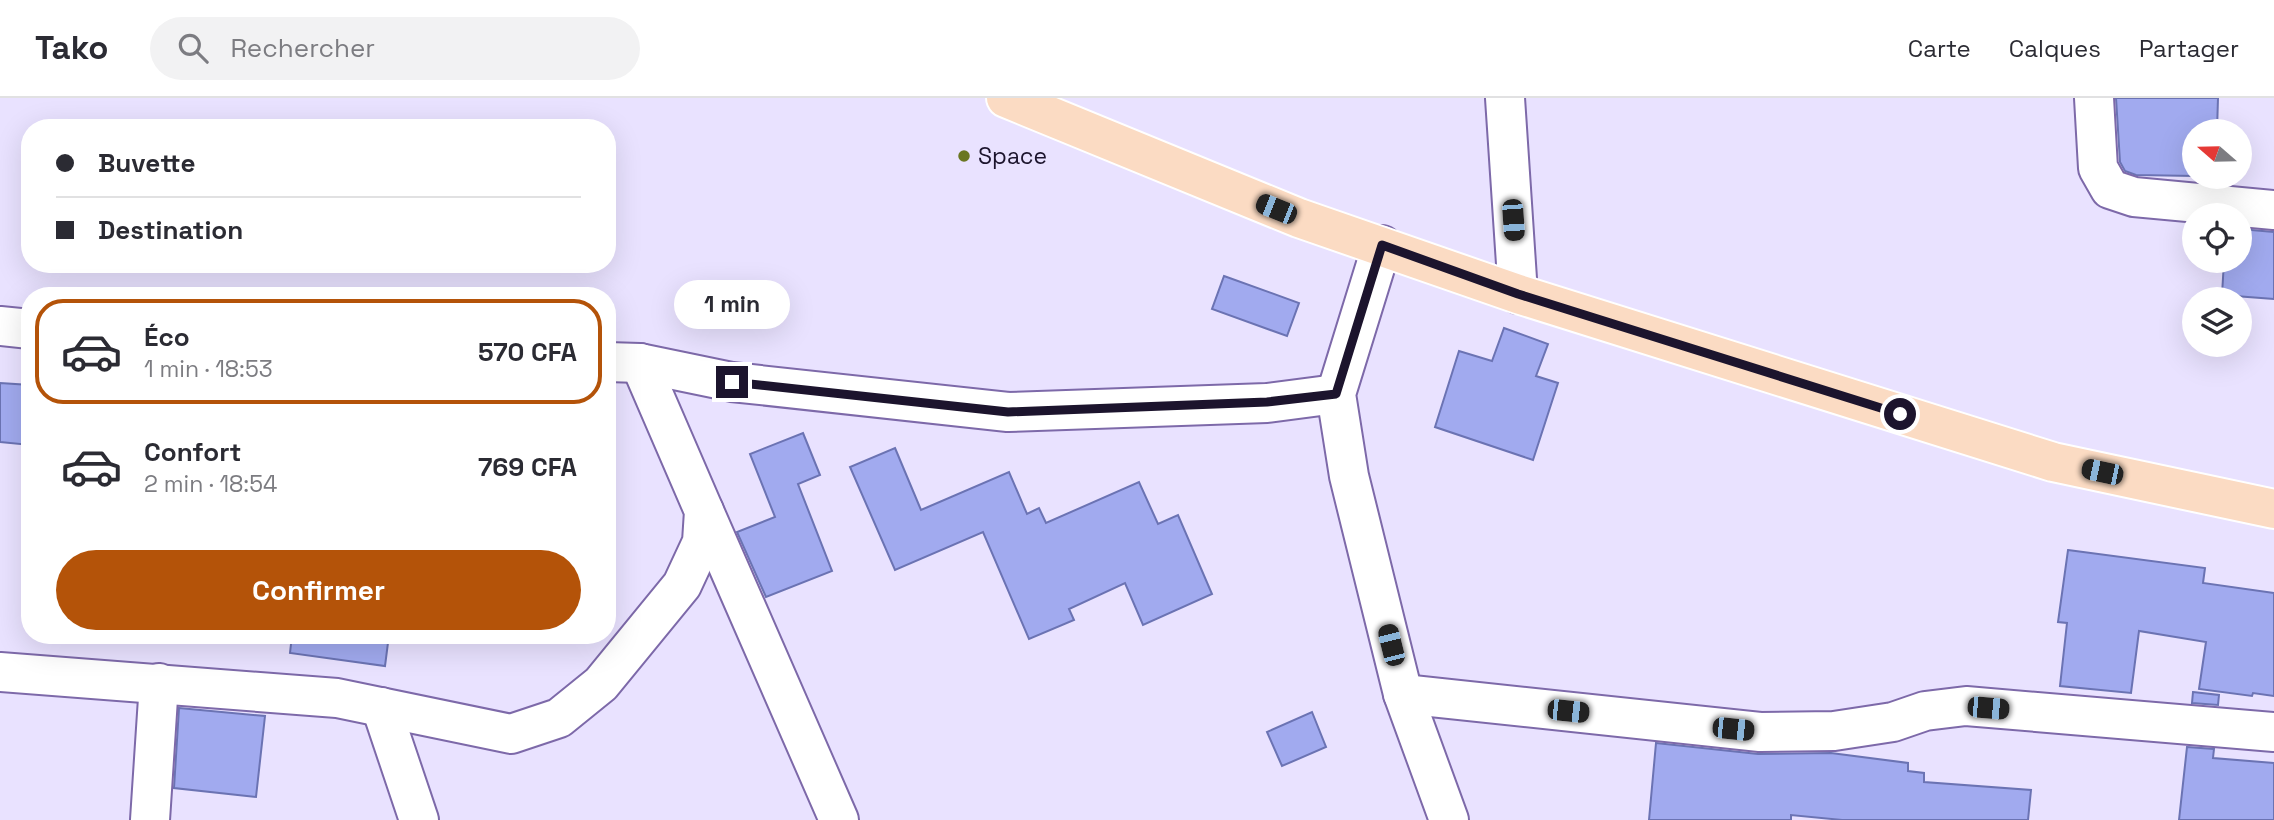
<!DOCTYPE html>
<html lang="fr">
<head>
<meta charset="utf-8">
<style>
  body { margin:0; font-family:"Space Grotesk",sans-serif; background:#f2f2f3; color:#2b2b33; height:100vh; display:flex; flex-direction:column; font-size:26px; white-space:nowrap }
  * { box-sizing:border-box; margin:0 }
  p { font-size:23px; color:#7c7c81 }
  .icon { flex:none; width:38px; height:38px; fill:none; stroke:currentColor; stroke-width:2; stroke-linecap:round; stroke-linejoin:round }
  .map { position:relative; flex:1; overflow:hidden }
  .side { position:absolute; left:21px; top:189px; width:595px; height:357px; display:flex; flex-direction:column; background:#fff; border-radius:28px; box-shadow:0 7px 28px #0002 }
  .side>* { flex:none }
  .top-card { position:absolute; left:21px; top:21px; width:595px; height:154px; border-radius:28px; box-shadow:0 7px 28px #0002; display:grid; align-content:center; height:154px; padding:0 35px; background:#fff }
  .needle { width:46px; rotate:290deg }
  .controls { position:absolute; left:2182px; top:21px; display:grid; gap:14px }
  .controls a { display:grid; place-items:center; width:70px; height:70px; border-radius:50%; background:#fff; box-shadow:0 7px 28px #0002; font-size:35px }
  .end { position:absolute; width:32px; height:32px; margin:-16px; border:9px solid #1c142d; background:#fff; box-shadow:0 0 0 4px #fff }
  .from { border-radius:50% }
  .bubble { position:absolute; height:49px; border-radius:24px; background:#fff; box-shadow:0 7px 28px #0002; font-size:23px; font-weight:700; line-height:49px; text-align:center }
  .car { position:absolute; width:21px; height:42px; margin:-21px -10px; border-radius:9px; box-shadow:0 0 5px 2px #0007; background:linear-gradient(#222 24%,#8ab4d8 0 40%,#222 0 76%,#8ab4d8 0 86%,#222 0) }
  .top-card b { display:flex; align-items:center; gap:24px; height:66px; font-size:26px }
  .top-card b+b { border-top:2px solid #e1e1e2 }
  .top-card i { width:18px; height:18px; background:#2b2b33 }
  ul { padding:12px 0 0; list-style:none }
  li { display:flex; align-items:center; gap:21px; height:105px; margin:0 14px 10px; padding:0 21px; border:4px solid transparent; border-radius:28px }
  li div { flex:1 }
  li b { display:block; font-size:26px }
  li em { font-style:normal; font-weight:700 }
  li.selected { border-color:#b45309 }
  li>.icon { width:63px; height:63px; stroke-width:1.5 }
  .button { display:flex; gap:14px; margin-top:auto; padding:14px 35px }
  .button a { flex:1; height:80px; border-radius:42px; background:#b45309; color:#fff; font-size:28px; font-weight:700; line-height:80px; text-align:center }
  header { display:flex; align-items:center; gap:42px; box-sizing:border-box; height:98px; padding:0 35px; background:#fff; border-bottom:2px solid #e1e1e2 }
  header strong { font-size:33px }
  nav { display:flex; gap:38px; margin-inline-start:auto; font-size:24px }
  .search { width:490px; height:63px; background:#f2f2f3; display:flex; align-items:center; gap:18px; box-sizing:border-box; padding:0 24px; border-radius:38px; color:#7c7c81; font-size:26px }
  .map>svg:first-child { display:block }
  .building { fill:#a1aaef; stroke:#6b73b3; stroke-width:2 }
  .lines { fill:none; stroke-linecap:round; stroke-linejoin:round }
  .street-casing { stroke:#7d69a9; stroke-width:42 }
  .secondary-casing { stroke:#7d69a9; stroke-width:42 }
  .primary-casing { stroke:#fff; stroke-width:42 }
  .street { stroke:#fff; stroke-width:38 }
  .secondary { stroke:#fff; stroke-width:38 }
  .primary { stroke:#fbdbc3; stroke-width:38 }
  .route { stroke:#1c142d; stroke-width:9 }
  .poi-dot { fill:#6a7622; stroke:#e9e2ff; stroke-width:2.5 }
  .labels { text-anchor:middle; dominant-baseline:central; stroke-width:6; stroke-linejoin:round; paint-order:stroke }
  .poi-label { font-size:23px; fill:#1c142d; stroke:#e9e2ff; text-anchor:start }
</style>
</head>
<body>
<header>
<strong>Tako</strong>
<div class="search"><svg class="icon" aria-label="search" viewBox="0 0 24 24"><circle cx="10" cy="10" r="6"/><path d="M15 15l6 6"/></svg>Rechercher</div>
<nav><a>Carte</a><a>Calques</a><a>Partager</a></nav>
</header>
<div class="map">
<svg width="2274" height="722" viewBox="0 0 2274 722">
  <rect width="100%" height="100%" fill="#e9e2ff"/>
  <g class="building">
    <path d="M 2116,0 L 2218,0 L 2217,33 L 2194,33 L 2194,78 L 2136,77 L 2125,73 L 2120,64 Z"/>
    <path d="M 2240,131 L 2274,134 L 2274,201 L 2222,197 L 2224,163 L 2240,163 Z"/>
    <path d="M 1224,178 L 1299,205 L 1287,238 L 1212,211 Z"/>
    <path d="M 1504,230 L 1548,246 L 1536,278 L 1558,285 L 1533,362 L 1435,329 L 1459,253 L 1492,263 Z"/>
    <path d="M 0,285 L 30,287 L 30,347 L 0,344 Z"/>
    <path d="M 803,335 L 820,377 L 798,386 L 832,473 L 766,499 L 737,434 L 775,419 L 750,356 Z"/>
    <path d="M 895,350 L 921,412 L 1009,374 L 1027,416 L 1039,410 L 1046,425 L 1139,384 L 1158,426 L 1178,417 L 1212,496 L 1143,527 L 1125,485 L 1069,511 L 1074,522 L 1029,541 L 983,434 L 895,472 L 850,369 Z"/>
    <path d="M 2068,452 L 2205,470 L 2203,485 L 2274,495 L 2274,598 L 2253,595 L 2252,598 L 2199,591 L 2206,544 L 2139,533 L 2131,595 L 2060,588 L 2067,525 L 2058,524 Z"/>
    <path d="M 292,537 L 389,537 L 385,568 L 290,555 Z"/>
    <path d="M 2193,594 L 2219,597 L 2218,607 L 2192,605 Z"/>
    <path d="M 179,610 L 265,618 L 256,699 L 174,690 Z"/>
    <path d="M 1312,614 L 1326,649 L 1282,668 L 1267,634 Z"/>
    <path d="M 1656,645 L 1758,656 L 1831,655 L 1908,665 L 1908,673 L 1924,675 L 1924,684 L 2031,692 L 2028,722 L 1842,722 L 1791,717 L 1791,722 L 1649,722 Z"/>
    <path d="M 2187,649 L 2214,651 L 2213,660 L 2274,665 L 2274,722 L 2179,722 Z"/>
  </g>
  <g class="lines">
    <g class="street-casing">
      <g id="street">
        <path d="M 1505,0 L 1518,196"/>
        <path d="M 2094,0 L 2098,70 L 2110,91 L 2134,99 L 2274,112"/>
        <path d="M 0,228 L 30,231"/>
        <path d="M 607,264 L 640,265 L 732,284 L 1008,314 L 1267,305 L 1336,296"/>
        <path d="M 704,413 L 839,722"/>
        <path d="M 0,574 L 337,600 L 511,636 L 559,620 L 601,586 L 682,487 L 702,444 L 704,413 L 640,265"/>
        <path d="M 1403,596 L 1760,634 L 1834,633 L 1893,624 L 1925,613 L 1966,608 L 2274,634"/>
        <path d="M 381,609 L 419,722"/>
        <path d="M 150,722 L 159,585"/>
      </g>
    </g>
    <g class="secondary-casing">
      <path id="secondary" d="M 1382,147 L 1336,296 L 1349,378 L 1403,596 L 1449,722"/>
    </g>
    <g class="primary-casing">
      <path id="primary" d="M 1006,0 L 1299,120 L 1518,196 L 2053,364 L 2274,411"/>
    </g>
    <use href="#street" class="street"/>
    <use href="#secondary" class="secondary"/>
    <use href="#primary" class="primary"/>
  </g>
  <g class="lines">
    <path class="route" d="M 732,284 L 1008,314 L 1267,304 L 1336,296 L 1382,147 L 1518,196 L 1900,316"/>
  </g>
  <circle class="poi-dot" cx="964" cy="58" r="7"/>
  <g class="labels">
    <g class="poi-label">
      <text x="978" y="58">Space</text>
    </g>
  </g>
</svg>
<div class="controls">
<a><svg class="needle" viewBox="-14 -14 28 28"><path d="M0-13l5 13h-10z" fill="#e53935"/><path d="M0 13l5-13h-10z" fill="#7c7c81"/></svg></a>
<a><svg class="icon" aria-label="locate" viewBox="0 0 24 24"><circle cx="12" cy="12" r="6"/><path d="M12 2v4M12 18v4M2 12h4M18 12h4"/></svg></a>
<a><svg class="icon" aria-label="layers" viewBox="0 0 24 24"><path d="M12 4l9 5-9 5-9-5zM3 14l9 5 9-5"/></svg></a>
</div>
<i class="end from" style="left:1900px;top:316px"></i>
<i class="end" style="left:732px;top:284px"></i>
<div class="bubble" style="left:674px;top:182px;width:116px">1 min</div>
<i class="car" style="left:1276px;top:111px;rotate:292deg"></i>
<i class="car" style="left:1513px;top:122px;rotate:176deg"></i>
<i class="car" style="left:2102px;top:374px;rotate:282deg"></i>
<i class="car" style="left:1391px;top:547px;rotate:346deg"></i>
<i class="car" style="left:1988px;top:610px;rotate:95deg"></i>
<i class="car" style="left:1568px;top:613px;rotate:96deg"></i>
<i class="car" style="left:1733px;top:631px;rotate:96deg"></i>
<div class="top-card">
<b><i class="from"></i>Buvette</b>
<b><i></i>Destination</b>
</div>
<section class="side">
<ul>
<li class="selected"><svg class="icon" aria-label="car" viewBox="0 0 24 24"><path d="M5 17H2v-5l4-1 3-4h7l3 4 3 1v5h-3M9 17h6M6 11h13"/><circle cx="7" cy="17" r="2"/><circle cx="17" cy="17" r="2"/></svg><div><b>Éco</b><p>1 min · 18:53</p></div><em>570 CFA</em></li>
<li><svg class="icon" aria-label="car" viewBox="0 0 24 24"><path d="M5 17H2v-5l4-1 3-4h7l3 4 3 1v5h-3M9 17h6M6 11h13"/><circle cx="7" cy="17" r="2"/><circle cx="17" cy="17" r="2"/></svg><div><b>Confort</b><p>2 min · 18:54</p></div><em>769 CFA</em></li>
</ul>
<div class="button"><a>Confirmer</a></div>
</section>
</div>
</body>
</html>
